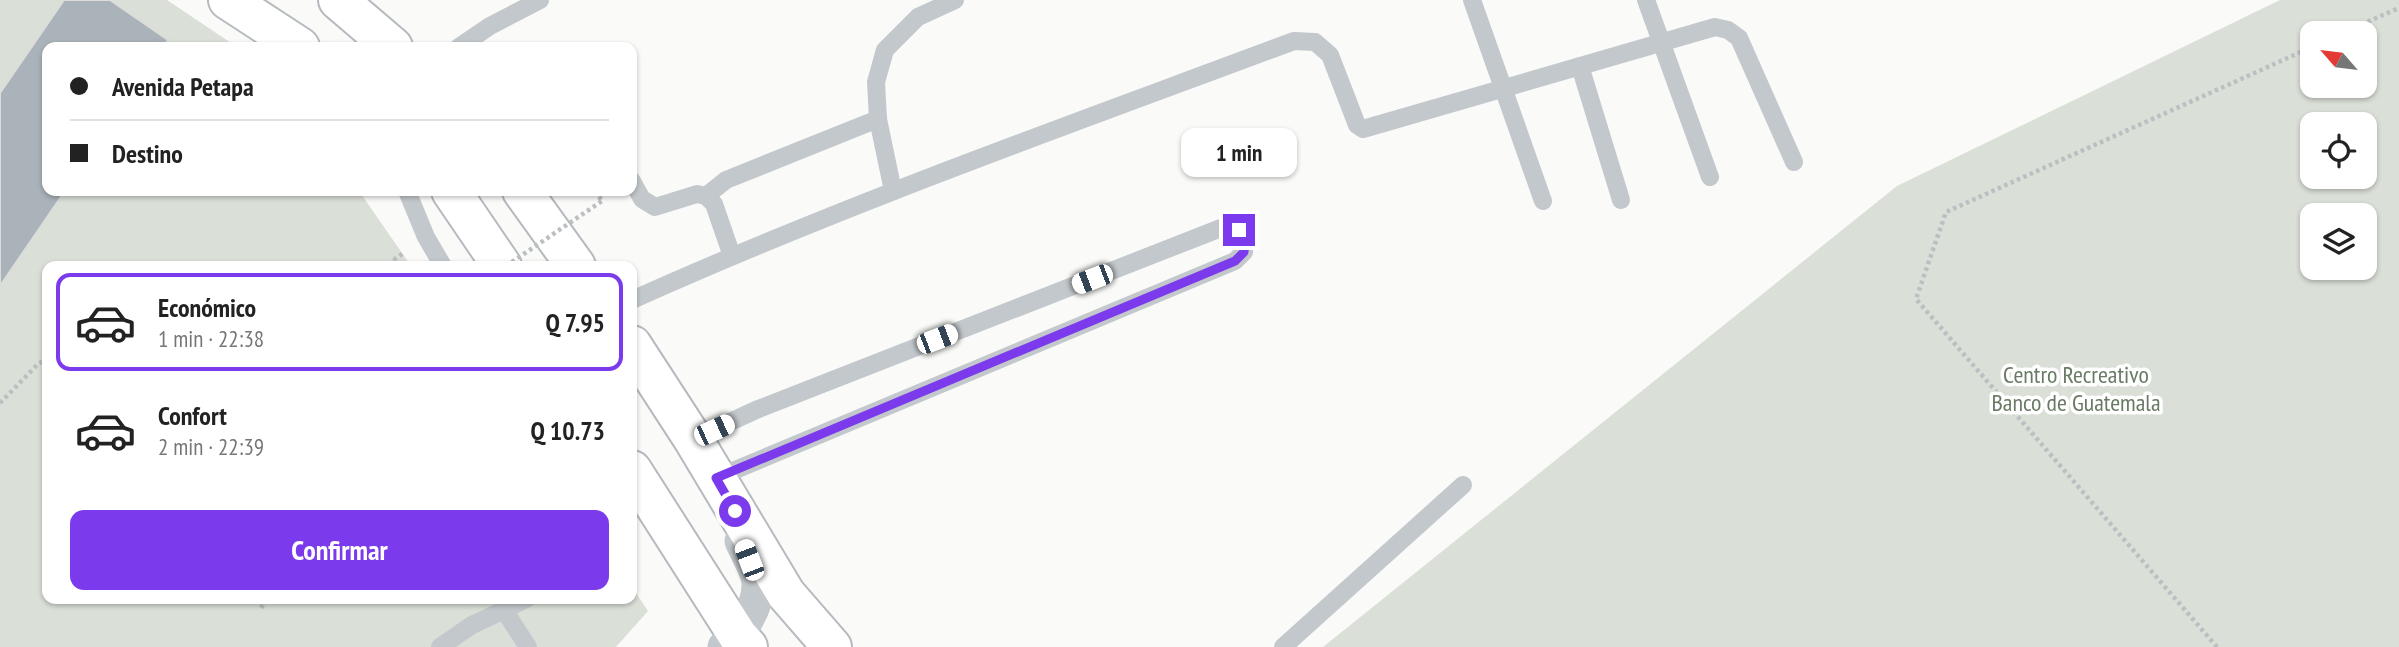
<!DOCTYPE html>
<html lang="es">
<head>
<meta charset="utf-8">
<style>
  body { margin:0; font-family:"PT Sans Narrow",sans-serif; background:#f2f2f2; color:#222; height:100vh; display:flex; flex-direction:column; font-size:26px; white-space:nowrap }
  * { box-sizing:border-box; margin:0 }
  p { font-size:23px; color:#767676 }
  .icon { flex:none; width:38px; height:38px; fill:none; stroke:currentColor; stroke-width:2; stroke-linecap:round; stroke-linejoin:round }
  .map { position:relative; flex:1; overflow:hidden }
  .sheet { position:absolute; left:42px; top:261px; width:595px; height:343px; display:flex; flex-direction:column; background:#fff; border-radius:14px; box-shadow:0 2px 5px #0004 }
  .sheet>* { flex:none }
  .banner { position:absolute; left:42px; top:42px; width:595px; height:154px; border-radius:14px; box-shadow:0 2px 5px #0004; display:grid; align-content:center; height:154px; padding:0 28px; background:#fff }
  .needle { width:46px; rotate:298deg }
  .tools { position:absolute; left:2300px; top:21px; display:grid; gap:14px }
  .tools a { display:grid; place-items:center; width:77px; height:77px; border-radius:14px; background:#fff; box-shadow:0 2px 5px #0004; font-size:35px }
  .end { position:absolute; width:32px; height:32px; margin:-16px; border:9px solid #7c3aed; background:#fff; box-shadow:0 0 0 4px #fff }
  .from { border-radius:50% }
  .bubble { position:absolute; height:49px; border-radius:14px; background:#fff; box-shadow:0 2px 5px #0004; font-size:23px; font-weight:700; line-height:49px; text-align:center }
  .car { position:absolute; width:21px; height:42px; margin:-21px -10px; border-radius:9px; box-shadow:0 0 5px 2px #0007; background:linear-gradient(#fff 24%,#345 0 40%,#fff 0 76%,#345 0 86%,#fff 0) }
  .banner b { display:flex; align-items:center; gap:24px; height:66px; font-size:26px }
  .banner b+b { border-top:2px solid #e0e0e0 }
  .banner i { width:18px; height:18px; background:#222 }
  ul { padding:12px 0 0; list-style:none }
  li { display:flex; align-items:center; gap:21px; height:98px; margin:0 14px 10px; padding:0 14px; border:4px solid transparent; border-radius:14px }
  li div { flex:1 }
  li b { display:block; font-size:26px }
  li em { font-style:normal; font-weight:700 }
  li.current { border-color:#7c3aed }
  li>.icon { width:63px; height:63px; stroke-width:1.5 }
  .primary-button { display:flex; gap:14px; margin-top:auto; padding:14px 28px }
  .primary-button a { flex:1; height:80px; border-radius:14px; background:#7c3aed; color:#fff; font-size:28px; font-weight:700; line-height:80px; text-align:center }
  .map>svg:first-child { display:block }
  .green { fill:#dadfd7; fill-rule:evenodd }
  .building { fill:#aab3b9; stroke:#dcdcda; stroke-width:2 }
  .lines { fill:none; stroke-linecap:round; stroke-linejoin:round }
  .primary-casing { stroke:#b5babe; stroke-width:42 }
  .path { stroke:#bbbfc2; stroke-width:4.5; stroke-dasharray:3.5 3.5; stroke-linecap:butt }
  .lane { stroke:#c3c8cc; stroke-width:18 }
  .street { stroke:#c3c8cc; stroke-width:33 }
  .primary { stroke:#fff; stroke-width:38 }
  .path-bridge { stroke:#bbbfc2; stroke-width:4.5; stroke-dasharray:3.5 3.5; stroke-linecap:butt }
  .route { stroke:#7c3aed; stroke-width:9 }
  .labels { text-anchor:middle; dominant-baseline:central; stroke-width:7; stroke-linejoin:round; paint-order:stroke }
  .park-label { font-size:24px; fill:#687a64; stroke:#fff }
</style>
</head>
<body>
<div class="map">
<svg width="2399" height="647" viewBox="0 0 2399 647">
  <rect width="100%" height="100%" fill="#fafaf8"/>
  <g class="green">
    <path d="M 0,0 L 167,0 L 237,47 L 47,47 L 47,191 L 359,191 L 411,266 L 47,266 L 47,598 L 632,598 L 632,587 L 648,611 L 616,647 L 0,647 Z"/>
    <path d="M 2280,0 L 2399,0 L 2399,647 L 1323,647 L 1897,186 ZM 2312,33 L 2364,33 L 2364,86 L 2312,86 ZM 2364,124 L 2364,177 L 2312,177 L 2312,124 ZM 2312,215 L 2364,215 L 2364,268 L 2312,268 Z"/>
  </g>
  <path class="building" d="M 64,0 L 110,0 L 168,40 L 163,47 L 47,47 L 47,191 L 65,191 L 0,286 L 0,93 Z"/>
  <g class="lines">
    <g class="primary-casing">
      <g id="primary">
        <path d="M 228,0 L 300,47"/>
        <path d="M 338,0 L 393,47"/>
        <path d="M 451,191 L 502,266"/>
        <path d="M 522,191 L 576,266"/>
        <path d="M 632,345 L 693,439 L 786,594 L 832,647"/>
        <path d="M 632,470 L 738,636 L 748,647"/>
      </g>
    </g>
    <g class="path">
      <path d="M 2342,33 L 2399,8"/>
      <path d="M 595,191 L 602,201"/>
      <path d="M 400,266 L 395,259 L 405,252"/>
      <path d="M 0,403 L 38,364 L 47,359"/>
      <path d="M 261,608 L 268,598"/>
      <path d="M 2217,647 L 1916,299 L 1946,212 L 2312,47"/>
    </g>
    <g class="lane">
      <path d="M 1472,0 L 1543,201"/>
      <path d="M 1646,0 L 1710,177"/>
      <path d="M 459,47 L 490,26 L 540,0"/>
      <path d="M 1580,66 L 1621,200"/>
      <path d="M 632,181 L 642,199 L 655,207 L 697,194 L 706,196 L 714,204 L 732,256"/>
      <path d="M 407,191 L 426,237 L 443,266"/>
      <path d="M 893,191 L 878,119 L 876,82 L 885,50 L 918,17 L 955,0"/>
      <path d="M 706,196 L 726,180 L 878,119"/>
      <path d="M 632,300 C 848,203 1072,124 1294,41 L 1315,42 L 1330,55 L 1357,125 L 1363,129 L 1715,27 L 1728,30 L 1739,38 L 1794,162"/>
      <path d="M 693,439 L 756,410 L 1221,228 C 1234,226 1238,229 1245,240 L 1244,252 L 1235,261 L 716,478"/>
      <path d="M 504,610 L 528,598"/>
      <path d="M 440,647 L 472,625 L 504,610 L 528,647"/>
      <path d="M 1283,647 L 1463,485"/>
    </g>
    <path class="street" d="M 724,647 C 741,633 759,607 758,583 C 757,570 746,553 741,541"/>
    <use href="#primary" class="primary"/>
    <path class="path-bridge" d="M 506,266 L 602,201"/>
  </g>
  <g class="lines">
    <path class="route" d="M 735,511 L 716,478 L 1235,261 L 1244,252 L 1245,240 L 1239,230"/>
  </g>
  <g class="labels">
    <g class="park-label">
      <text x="2076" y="374">Centro Recreativo<tspan x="2076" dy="28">Banco de Guatemala</tspan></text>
    </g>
  </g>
</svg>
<div class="tools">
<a><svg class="needle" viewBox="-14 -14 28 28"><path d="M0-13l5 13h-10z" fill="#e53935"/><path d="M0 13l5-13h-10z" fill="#767676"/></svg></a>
<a><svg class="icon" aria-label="locate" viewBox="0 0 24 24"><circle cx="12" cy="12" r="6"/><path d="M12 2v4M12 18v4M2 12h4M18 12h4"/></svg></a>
<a><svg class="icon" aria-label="layers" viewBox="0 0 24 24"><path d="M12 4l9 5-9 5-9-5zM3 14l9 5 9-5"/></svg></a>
</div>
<i class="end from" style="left:735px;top:511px"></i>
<i class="end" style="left:1239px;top:230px"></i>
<div class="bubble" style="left:1181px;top:128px;width:116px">1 min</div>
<i class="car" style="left:1092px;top:279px;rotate:249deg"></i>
<i class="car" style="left:937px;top:339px;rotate:69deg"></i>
<i class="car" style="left:714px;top:430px;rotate:65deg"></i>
<i class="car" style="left:749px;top:560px;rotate:339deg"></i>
<div class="banner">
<b><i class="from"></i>Avenida Petapa</b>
<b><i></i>Destino</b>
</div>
<section class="sheet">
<ul>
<li class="current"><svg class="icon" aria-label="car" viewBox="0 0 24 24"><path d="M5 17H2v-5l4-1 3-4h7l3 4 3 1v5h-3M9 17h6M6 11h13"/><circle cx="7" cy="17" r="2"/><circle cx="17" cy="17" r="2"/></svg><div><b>Económico</b><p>1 min · 22:38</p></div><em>Q 7.95</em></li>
<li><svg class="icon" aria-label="car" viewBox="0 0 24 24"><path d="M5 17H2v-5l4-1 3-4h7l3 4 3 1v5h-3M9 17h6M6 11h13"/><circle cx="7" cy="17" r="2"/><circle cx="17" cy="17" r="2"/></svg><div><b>Confort</b><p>2 min · 22:39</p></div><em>Q 10.73</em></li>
</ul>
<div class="primary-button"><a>Confirmar</a></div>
</section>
</div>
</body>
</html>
